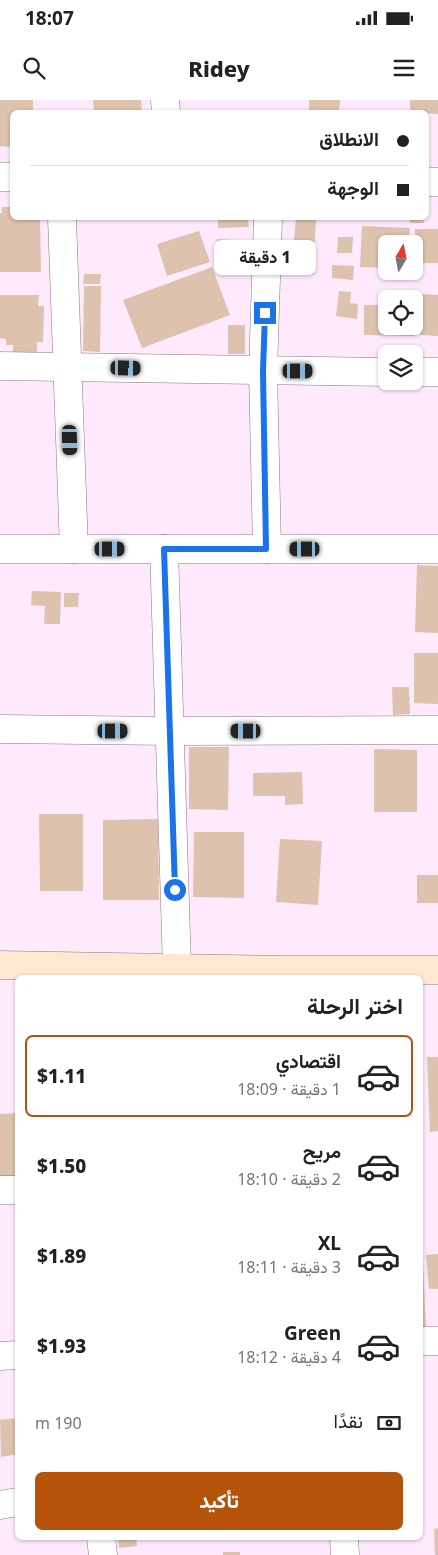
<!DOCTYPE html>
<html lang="ar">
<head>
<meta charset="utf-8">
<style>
  body { margin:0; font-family:"Noto Sans",Vazirmatn,sans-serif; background:#f6f6f6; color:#222; direction:rtl; height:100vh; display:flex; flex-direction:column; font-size:19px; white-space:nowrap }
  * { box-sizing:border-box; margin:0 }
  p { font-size:16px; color:#767676 }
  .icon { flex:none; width:28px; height:28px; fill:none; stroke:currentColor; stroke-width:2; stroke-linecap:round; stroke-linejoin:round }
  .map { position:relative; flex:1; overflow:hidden; direction:ltr }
  .sheet { position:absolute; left:15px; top:875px; width:408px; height:565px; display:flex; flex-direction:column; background:#fff; border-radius:8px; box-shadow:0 1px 4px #0004; direction:rtl }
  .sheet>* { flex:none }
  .guide { position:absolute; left:10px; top:10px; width:419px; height:110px; border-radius:8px; box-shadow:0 1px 4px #0004; direction:rtl; display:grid; align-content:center; height:110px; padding:0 20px; background:#fff }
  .needle { width:32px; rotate:10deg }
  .buttons { position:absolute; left:378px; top:135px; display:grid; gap:10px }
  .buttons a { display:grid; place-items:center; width:45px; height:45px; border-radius:8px; background:#fff; box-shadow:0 1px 4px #0004; font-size:25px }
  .end { position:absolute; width:22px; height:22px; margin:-11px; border:6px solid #1a73e8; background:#fff; box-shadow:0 0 0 2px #fff }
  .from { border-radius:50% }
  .bubble { position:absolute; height:35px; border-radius:8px; background:#fff; box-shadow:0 1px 4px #0004; font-size:16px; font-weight:800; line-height:35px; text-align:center; direction:rtl }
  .car { position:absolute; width:15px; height:30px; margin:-15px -8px; border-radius:6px; box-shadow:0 0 4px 1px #0007; background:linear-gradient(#222 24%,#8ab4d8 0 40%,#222 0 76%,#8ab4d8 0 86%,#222 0) }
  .guide b { display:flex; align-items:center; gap:18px; height:48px; font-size:19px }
  .guide b+b { border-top:1px solid #e0e0e0 }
  .guide i { width:12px; height:12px; background:#222 }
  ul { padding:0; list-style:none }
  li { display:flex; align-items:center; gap:15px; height:82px; margin:0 10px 8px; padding:0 10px; border:2px solid transparent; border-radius:8px }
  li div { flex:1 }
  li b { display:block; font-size:19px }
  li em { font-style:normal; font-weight:800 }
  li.current { border-color:#b45309 }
  li>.icon { width:45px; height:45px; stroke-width:1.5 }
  h2 { padding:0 20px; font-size:22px; line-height:60px }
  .pay { display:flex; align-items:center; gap:12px; height:55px; padding:0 20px; font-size:19px }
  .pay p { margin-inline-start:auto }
  .button { display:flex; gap:10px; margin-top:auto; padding:10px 20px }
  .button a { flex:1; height:58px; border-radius:8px; background:#b45309; color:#fff; font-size:20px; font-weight:800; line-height:58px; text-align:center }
  .status { display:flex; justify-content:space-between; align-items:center; height:35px; padding:0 25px; background:#fff; direction:ltr }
  .status svg { height:14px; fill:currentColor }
  header { display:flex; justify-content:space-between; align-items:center; height:65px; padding:0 20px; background:#fff; font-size:22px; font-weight:800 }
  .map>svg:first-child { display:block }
  .building { fill:#ddc2ad }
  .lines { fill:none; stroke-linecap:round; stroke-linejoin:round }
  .street-casing { stroke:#887686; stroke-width:29 }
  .secondary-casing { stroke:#887686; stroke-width:29 }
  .street { stroke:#fff; stroke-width:28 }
  .secondary { stroke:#ffe8d2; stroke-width:28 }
  .route { stroke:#1a73e8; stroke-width:6 }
</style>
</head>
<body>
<div class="status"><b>18:07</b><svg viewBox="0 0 49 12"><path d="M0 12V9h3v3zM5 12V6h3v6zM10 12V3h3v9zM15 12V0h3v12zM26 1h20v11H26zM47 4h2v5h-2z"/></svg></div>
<header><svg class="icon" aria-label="menu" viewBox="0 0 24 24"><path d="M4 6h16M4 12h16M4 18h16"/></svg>Ridey<svg class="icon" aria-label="search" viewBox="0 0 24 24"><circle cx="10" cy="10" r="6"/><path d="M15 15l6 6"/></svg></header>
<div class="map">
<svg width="438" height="1455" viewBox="0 0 438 1455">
  <rect width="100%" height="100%" fill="#feeafc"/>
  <g class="building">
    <path d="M 0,0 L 33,0 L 33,12 L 12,12 L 12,47 L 0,46 Z"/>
    <path d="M 93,0 L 141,0 L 142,12 L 94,12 Z"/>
    <path d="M 309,0 L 340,0 L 339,12 L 309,12 Z"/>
    <path d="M 410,0 L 438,0 L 438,14 L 410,12 Z"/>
    <path d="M 2,107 L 12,107 L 12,118 L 40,118 L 41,172 L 0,172 L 0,113 L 2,113 Z"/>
    <path d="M 218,118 L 248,118 L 249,127 L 218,128 Z"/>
    <path d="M 296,118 L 316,118 L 315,142 L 294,141 Z"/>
    <rect x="410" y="118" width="14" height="5"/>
    <path d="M 362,126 L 410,128 L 409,144 L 386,144 L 386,168 L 360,167 Z"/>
    <rect x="415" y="129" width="23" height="34"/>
    <path d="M 199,131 L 210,162 L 167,176 L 157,144 Z"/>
    <path d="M 338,137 L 353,137 L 352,153 L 337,153 Z"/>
    <path d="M 217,139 L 231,140 L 230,153 L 216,153 Z"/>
    <path d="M 295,155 L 315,155 L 314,174 L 295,173 Z"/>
    <path d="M 332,165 L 354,166 L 353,180 L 332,178 Z"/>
    <path d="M 212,167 L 230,215 L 142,248 L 123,200 Z"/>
    <path d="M 84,174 L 101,174 L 100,184 L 83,184 Z"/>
    <path d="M 84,186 L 101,186 L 100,252 L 83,251 Z"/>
    <path d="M 339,191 L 351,192 L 350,203 L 358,204 L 357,219 L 336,216 Z"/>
    <path d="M 421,194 L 438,195 L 438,236 L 420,235 Z"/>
    <path d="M 0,195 L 39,195 L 38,206 L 44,206 L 43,242 L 37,242 L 37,261 L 13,261 L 13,245 L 6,245 L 6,239 L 0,238 Z"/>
    <path d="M 364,205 L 386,205 L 386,226 L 414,226 L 414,236 L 364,235 Z"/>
    <rect x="228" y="225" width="17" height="29"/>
    <path d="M 417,465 L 438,466 L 438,533 L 415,532 Z"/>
    <path d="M 32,491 L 61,492 L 60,524 L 44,524 L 45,506 L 31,505 Z"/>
    <path d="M 64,493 L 79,493 L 78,507 L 64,507 Z"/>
    <path d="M 414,553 L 438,553 L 438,604 L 414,603 Z"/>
    <path d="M 392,587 L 409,587 L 410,614 L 393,615 Z"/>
    <path d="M 189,647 L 229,647 L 228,710 L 189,709 Z"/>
    <path d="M 374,649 L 417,650 L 417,712 L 374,712 Z"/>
    <path d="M 302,672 L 303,704 L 285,705 L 285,696 L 253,696 L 253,673 Z"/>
    <path d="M 39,714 L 83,714 L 83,791 L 40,791 Z"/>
    <path d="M 158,719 L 159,800 L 103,800 L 103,720 Z"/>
    <path d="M 194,732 L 244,732 L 244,798 L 193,797 Z"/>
    <path d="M 280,739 L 322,741 L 318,805 L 276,802 Z"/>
    <rect x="417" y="775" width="21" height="28"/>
    <path d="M 427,957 L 438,957 L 438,1031 L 430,1032 Z"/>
    <path d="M 18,1013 L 18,1086 L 0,1087 L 0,1014 Z"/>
    <path d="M 438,1154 L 438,1189 L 429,1189 L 426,1155 Z"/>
    <path d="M 420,1161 L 423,1161 L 426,1232 L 420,1232 Z"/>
    <path d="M 17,1318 L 18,1354 L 1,1357 L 0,1320 Z"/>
    <path d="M 438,1428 L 438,1455 L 435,1455 L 434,1429 Z"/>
    <path d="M 118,1438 L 136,1438 L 137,1446 L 119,1448 Z"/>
    <rect x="223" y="1452" width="17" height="3"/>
  </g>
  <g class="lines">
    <g class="street-casing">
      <g id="street">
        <path d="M 165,0 L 166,12"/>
        <path d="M 0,77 L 12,77"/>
        <path d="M 426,82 L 438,82"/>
        <path d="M 62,118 L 74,449"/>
        <path d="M 0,266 L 386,272"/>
        <path d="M 414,272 L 438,272"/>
        <path d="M 0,449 L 438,449"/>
        <path d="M 164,449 L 177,869"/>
        <path d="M 267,449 L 263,271 L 268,118"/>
        <path d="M 0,629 L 170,631 L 438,630"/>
        <path d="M 0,1090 L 18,1090"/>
        <path d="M 420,1241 L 438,1241"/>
        <path d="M 0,1256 L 18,1255"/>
        <path d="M 0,1405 L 18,1402"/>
        <path d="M 101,1438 L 103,1455"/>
        <path d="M 344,1438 L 345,1455"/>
      </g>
    </g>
    <g class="secondary-casing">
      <path id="secondary" d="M 0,865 L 284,870 L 438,870"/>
    </g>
    <use href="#street" class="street"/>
    <use href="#secondary" class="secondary"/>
  </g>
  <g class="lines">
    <path class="route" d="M 175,790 L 164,449 L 266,449 L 263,271 L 265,213"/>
  </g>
</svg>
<div class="buttons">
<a><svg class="needle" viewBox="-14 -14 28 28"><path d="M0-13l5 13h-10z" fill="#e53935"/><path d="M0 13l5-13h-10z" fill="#767676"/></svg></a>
<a><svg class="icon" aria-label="locate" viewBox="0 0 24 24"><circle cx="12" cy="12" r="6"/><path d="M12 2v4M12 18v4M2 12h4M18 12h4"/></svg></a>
<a><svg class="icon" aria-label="layers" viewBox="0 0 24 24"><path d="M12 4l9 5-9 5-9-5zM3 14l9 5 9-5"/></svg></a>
</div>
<i class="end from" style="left:175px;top:790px"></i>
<i class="end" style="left:265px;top:213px"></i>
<div class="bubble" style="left:214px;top:140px;width:102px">1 دقيقة</div>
<i class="car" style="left:126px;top:268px;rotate:91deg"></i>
<i class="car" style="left:298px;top:271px;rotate:90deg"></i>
<i class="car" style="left:70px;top:340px;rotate:178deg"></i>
<i class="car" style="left:110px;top:449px;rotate:90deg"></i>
<i class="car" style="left:305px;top:449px;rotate:270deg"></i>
<i class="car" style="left:113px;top:631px;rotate:90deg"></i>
<i class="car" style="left:246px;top:631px;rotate:270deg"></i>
<div class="guide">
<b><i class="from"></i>الانطلاق</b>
<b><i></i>الوجهة</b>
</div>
<section class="sheet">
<h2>اختر الرحلة</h2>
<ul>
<li class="current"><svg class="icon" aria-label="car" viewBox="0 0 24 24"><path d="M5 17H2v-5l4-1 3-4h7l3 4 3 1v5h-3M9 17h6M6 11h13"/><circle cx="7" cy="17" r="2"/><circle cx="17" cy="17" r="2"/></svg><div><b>اقتصادي</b><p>1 دقيقة · 18:09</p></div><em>$1.11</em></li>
<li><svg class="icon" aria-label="car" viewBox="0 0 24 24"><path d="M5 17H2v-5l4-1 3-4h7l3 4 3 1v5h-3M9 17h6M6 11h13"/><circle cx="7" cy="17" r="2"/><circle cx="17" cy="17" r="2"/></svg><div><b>مريح</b><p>2 دقيقة · 18:10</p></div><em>$1.50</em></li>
<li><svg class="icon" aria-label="car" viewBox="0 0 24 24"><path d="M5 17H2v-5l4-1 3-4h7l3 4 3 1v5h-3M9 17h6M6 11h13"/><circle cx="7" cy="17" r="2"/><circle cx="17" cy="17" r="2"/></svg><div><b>XL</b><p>3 دقيقة · 18:11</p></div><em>$1.89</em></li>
<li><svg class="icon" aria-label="car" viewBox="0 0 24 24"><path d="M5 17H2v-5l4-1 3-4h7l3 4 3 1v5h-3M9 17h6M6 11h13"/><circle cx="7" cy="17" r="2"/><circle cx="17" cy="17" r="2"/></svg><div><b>Green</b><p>4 دقيقة · 18:12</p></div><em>$1.93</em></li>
</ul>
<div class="pay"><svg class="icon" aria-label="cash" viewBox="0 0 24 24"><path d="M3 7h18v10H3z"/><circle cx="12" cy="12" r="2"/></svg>نقدًا<p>190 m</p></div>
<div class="button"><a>تأكيد</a></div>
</section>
</div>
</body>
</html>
